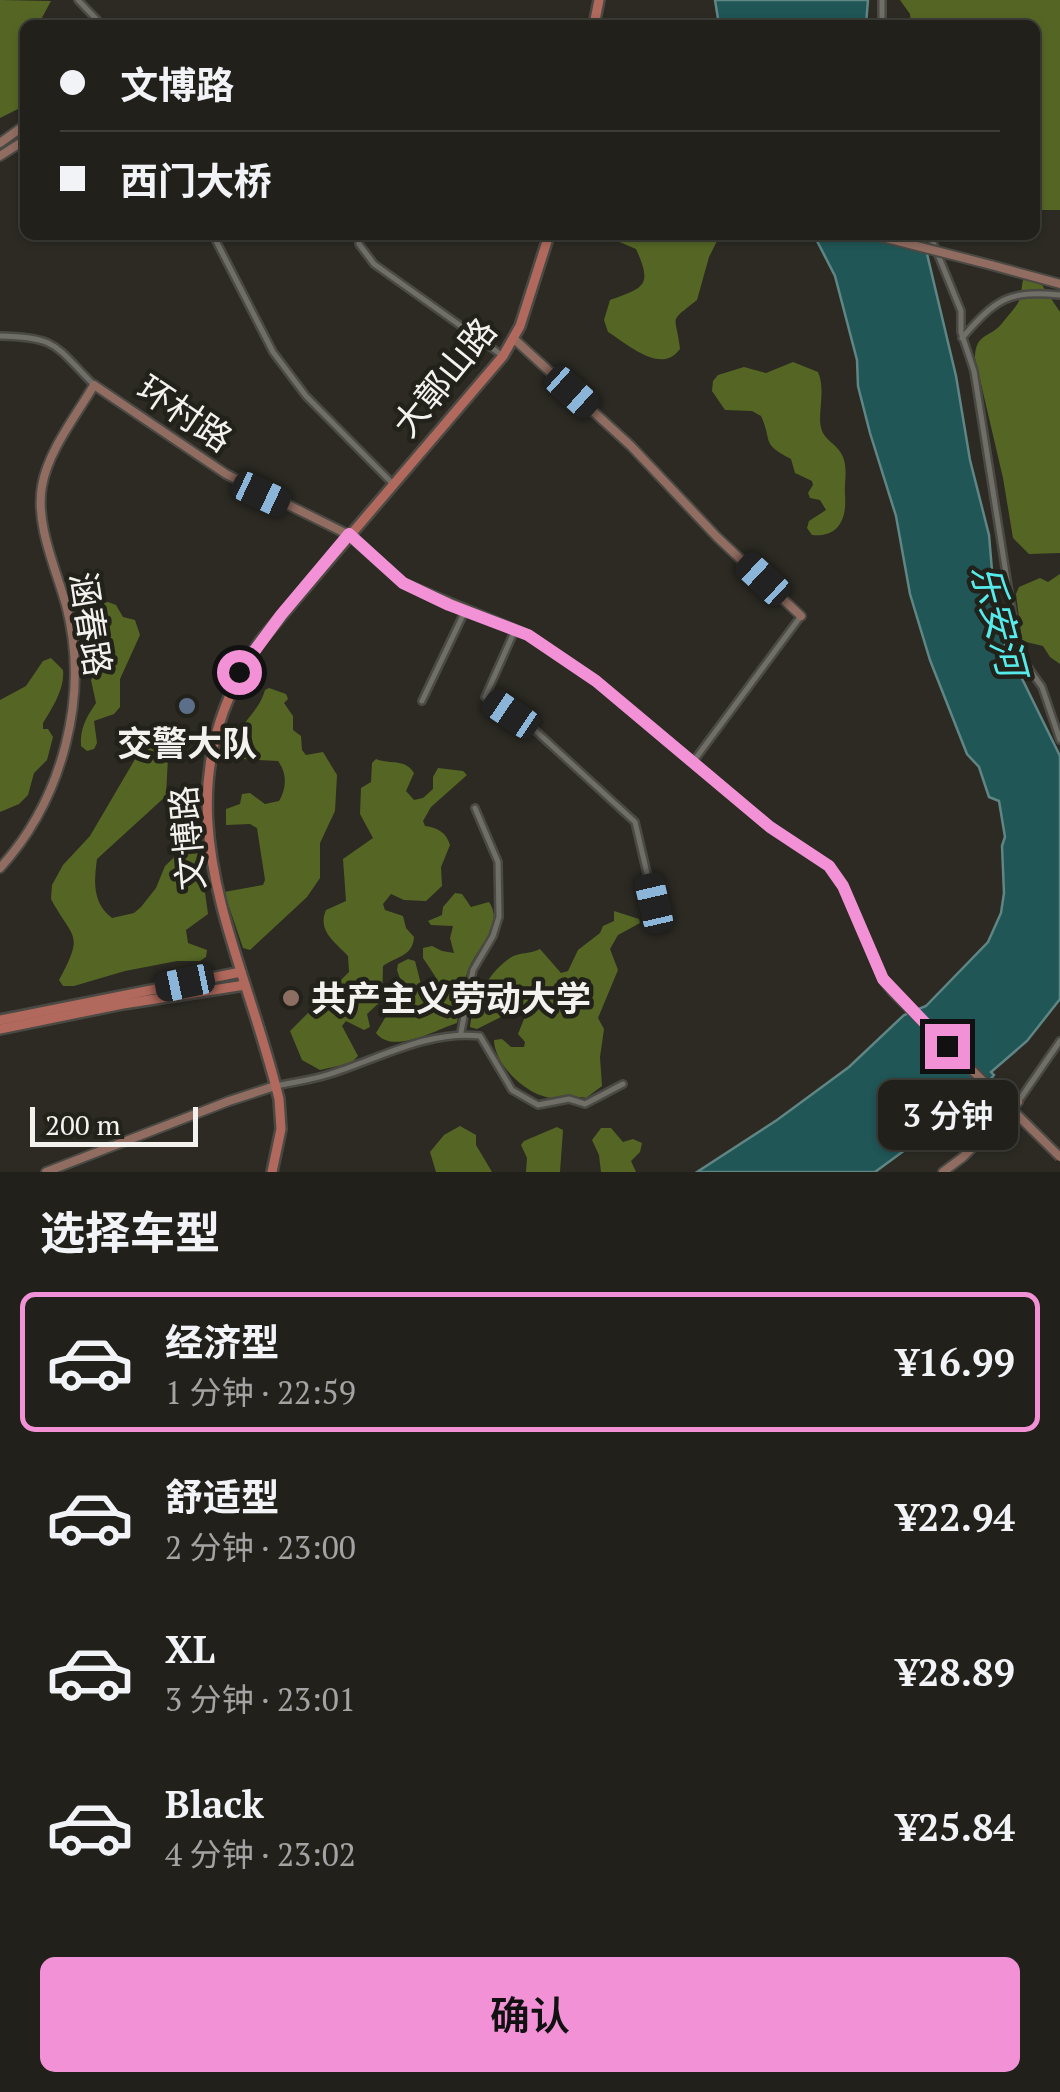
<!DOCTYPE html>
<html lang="zh">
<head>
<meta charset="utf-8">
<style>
  body { margin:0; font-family:"PT Serif","Noto Sans SC",serif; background:#2d2d27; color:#f1f3f6; height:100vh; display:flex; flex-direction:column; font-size:38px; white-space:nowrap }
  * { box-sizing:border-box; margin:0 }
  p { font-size:32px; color:#a2a3a2 }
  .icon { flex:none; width:55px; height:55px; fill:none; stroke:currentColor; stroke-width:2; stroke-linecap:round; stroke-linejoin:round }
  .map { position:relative; height:1172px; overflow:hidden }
  .sheet { display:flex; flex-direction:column; background:#21201a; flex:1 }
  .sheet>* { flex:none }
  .hud { position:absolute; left:20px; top:20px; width:1020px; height:220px; border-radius:15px; box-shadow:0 2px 8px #0004,0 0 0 2px #3e3e39; display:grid; align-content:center; height:220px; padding:0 40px; background:#21201a }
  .scale { position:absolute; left:30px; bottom:25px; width:168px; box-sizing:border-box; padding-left:10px; border:5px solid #f3f2ee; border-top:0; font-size:28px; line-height:35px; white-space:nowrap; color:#f3f2ee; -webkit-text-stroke:8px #22211a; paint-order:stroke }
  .end { position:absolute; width:45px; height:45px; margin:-22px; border:12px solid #f391d6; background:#111; box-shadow:0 0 0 5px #111 }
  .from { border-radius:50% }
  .bubble { position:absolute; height:70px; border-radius:15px; background:#21201a; box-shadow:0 2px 8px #0004,0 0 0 2px #3e3e39; font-size:32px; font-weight:600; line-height:70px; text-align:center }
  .car { position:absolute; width:30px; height:60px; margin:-30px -15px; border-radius:12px; box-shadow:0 0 8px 2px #0007; background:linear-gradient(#222 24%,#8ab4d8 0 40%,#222 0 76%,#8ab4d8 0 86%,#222 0) }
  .hud b { display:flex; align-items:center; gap:35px; height:95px; font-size:38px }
  .hud b+b { border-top:2px solid #3e3e39 }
  .hud i { width:25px; height:25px; background:#f1f3f6 }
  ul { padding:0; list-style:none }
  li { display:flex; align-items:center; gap:30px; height:140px; margin:0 20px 15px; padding:0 20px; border:5px solid transparent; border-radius:15px }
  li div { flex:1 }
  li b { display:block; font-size:38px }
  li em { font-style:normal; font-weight:600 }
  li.current { border-color:#f391d6 }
  li>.icon { width:90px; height:90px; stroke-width:1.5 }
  h2 { padding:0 40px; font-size:45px; line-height:120px }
  .cta { display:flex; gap:20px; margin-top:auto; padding:20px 40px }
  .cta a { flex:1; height:115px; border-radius:15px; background:#f391d6; color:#111; font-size:40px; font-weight:600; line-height:115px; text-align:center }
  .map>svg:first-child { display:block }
  .forest { fill:#556624 }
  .water { fill:#205656; stroke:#5f8584; stroke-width:2.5 }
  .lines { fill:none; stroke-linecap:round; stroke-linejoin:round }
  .street-casing { stroke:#4a4943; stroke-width:10 }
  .secondary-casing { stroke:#4a4943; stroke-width:12 }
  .primary-casing { stroke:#4a4943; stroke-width:14 }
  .street { stroke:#706f67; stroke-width:5 }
  .secondary { stroke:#906c61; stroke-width:8 }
  .primary { stroke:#b0695c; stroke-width:9 }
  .secondary-bridge-casing { stroke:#4a4943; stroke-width:12; stroke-linecap:butt }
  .secondary-bridge { stroke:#906c61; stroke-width:8 }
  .route { stroke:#f391d6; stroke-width:12 }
  .service-dot { fill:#5c6f8a; stroke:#22211a; stroke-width:4 }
  .education-dot { fill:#8d6e63; stroke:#22211a; stroke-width:4 }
  .labels { text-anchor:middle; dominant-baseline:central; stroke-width:9; stroke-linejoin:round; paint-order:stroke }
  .street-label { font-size:35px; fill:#f3f2ee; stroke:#22211a }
  .poi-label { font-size:35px; font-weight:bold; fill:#f3f2ee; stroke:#22211a }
  .water-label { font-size:38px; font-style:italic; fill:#56eaea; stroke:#22211a }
</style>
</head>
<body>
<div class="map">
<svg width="1060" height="1172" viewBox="0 0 1060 1172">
  <rect width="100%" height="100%" fill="#2c2a23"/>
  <g class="forest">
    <path d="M 0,0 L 51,1 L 38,25 L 25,25 L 25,94 L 20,108 L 0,118 Z"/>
    <path d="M 900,0 L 1060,0 L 1060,210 L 1035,210 L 1035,25 L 911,25 L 910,14 Z"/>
    <path d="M 603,235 L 720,235 L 709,257 L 697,300 C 667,324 676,313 680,349 C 661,375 629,345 608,332 L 604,320 L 610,300 C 644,288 653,286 636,249 Z"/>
    <path d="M 1027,273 L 1034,273 L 1060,312 L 1060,553 L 1029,554 L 1013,538 L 1003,478 L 975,358 C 975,332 992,338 1003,322 C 1008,316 1014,309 1018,303 C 1024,293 1019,282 1027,273 Z"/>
    <path d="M 793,362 L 818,372 C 827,393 815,418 823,433 C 828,442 839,446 843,457 C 848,470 844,482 845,495 C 847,518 839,538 812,535 L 807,528 L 809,521 L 826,510 L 820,500 L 810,498 L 808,493 L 813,485 L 812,481 L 795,473 L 791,459 C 760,443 773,442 761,416 L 752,411 L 725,410 L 712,391 L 713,381 L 718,375 L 744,367 L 766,373 Z"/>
    <path d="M 1060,574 L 1060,664 L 1050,657 L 1043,646 L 1022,641 L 1016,594 L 1019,587 L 1040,578 L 1048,582 Z"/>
    <path d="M 108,602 L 116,605 L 123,617 L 135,620 L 140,635 L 120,679 L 120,707 L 114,714 L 94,721 L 97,743 L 94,749 L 87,751 L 81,746 C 80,728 86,718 96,703 L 91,680 L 102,661 L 98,640 L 80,629 L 97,605 Z"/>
    <path d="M 51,658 L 63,670 C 65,689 52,708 43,723 L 43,729 L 48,729 L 53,737 L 47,760 L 34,773 L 28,795 L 19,804 L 0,812 L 0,700 L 26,686 L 43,661 Z"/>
    <path d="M 269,688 L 286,694 L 288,699 L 284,703 L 293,716 L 293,730 L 301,736 L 302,750 L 306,755 L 323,752 L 337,775 L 335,811 L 320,843 L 320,878 L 307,897 L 250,950 L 243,948 L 224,892 L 263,885 L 265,880 L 257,828 L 250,824 L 226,825 L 226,809 L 240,804 L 242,794 L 250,793 L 265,804 L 279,801 C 287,788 287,773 278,761 L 243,759 C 230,721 256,721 265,690 Z"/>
    <path d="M 152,748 L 168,757 L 166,796 L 97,859 C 94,881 92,903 112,918 L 134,913 L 141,907 L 156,888 L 165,866 L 191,841 L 198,842 L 208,914 L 186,930 L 188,943 L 207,950 L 206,957 L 200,961 L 177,961 L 125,971 L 74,986 L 63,986 L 59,980 C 85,932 73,940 51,899 L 52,885 L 63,865 L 90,836 L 141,749 Z"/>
    <path d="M 376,759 C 390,765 405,758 414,773 L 406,791 L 414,800 L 423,798 L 433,789 L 433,777 L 438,768 L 463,771 L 467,775 L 431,807 L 423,821 L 425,826 C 438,828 446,832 450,845 L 441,867 L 442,886 L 426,901 L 404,900 L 391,894 L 383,904 L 385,910 L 403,916 L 406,928 L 414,937 C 413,956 397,956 383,966 L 382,1000 L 367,1014 L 370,1027 L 364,1030 L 346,1021 L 342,1026 L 358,1056 L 351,1063 L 320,1070 L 302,1060 L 290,1031 L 349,972 L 348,956 C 335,942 317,931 326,910 L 346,901 L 343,859 L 373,838 L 360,814 L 361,788 L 371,782 L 372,763 Z"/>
    <path d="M 455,893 L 462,894 L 471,907 L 489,902 C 505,925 477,948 469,968 C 462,985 460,1005 457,1023 C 435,1030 393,1055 376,1033 L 394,1003 L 403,1003 L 407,999 L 397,970 L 398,964 L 408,959 L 415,961 L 423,992 L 429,992 L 435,976 L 423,958 L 423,948 L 432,946 L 442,951 L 454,953 L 450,938 L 453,926 L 431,925 L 428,921 L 442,915 L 443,907 Z"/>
    <path d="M 614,911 L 639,919 L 640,923 L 618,935 L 610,949 L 618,970 L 598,1018 L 604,1029 L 600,1057 L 602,1086 L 586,1098 C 574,1096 566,1097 554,1098 C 529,1098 494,1065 494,1040 L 502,1039 L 511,1047 L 524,1047 L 525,1042 L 518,1034 L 526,1014 L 515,1010 L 477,1029 L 470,1027 C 472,1002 489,972 510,958 C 519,952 531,954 540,949 L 561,973 L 568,971 L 578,950 L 600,933 L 603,926 L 614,921 Z"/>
    <path d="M 460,1126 L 476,1135 L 476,1145 L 492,1172 L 436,1172 L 430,1152 L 444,1135 Z"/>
    <path d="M 557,1127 L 563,1130 L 560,1172 L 526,1172 L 527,1158 L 521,1145 L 524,1141 Z"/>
    <path d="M 601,1128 L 611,1128 L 623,1142 L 633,1139 L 642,1143 L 640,1152 L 631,1161 L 636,1172 L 601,1172 L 599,1155 L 592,1140 Z"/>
  </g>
  <g class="water">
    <path d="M 715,0 L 868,0 L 866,25 L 719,25 Z"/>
    <path d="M 814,235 L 923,237 L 956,376 L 970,460 L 989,535 L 994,594 L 1005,633 L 1004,642 L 1060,756 L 1060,999 L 1027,1041 L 991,1072 L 994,1075 L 973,1100 L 875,1172 L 697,1172 L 777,1120 L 849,1067 L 904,1015 L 926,1006 L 988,942 L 1001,913 L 1004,893 L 1002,846 L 1005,837 L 999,801 L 989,797 L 979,767 L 967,754 L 930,660 L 910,594 L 896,516 L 870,433 L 858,386 L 857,360 L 835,276 Z"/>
  </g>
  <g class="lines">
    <g class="street-casing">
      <g id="street">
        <path d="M 78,0 L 102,25"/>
        <path d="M 882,0 L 882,25"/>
        <path d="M 213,235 L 273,352 L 306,396 L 393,484"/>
        <path d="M 358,235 L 359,244 L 374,264 L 503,356"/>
        <path d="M 930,235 L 961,311 L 961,332 L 974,371 L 1017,643 L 1025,663 L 1042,687 L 1060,740"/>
        <path d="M 0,336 C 58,337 55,346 94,385"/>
        <path d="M 962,338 C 996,299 1008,290 1060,295"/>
        <path d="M 515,630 L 485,697 L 537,732 L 635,822 L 654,903 L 655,919"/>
        <path d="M 422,701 L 465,611"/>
        <path d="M 693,762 L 801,616"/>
        <path d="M 461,1032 L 473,970 L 493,936 L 499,917 L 498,862 L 475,808"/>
        <path d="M 276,1086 C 294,1082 312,1080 330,1074 C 378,1059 428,1030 480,1036 L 512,1090 L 538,1105 L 569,1099 L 585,1104 L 623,1084"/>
        <path d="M 1018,1102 L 1060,1041"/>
      </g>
    </g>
    <g class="secondary-casing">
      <g id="secondary">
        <path d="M 0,143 L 25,125"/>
        <path d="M 0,156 L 25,140"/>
        <path d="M 991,265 L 1060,284"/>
        <path d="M 513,338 L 631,446 L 717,537 L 801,616"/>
        <path d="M 0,868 C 63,799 90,695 66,605 C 56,569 35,524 42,486 C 48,451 76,416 94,385 L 226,474 L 349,535 L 403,583 L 528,635 L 596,681 L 770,827 L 829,866 L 843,886 L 883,979 L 893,992"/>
        <path d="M 46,1172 L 229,1101 L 275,1086"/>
        <path d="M 943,1172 L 963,1157 L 1018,1102"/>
      </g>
    </g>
    <g class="primary-casing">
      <g id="primary">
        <path d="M 594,25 L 599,0"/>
        <path d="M 0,1020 L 241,972"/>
        <path d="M 0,1029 L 123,1004 L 245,985"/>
        <path d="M 272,1172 L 281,1129 L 279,1099 C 239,934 150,801 261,640 L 503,356 L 520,326 L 549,235"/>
      </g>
    </g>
    <use href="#street" class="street"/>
    <use href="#secondary" class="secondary"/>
    <use href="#primary" class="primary"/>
    <g class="secondary-bridge-casing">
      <g id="secondary-bridge">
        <path d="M 874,235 L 991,265"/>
        <path d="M 893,992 L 1060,1157"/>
      </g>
    </g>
    <use href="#secondary-bridge" class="secondary-bridge"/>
  </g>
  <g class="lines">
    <path class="route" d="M 239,672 L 281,615 L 349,534 L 403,583 L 449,605 L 528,635 L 596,681 L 770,827 L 829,866 L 843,886 L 883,979 L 947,1046"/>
  </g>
  <circle class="service-dot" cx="187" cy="706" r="10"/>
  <circle class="education-dot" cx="291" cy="998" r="10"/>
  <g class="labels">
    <g class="street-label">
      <text transform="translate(444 377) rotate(-51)">大鄣山路</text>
      <text transform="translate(185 413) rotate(34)">环村路</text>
      <text transform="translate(91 624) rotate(81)">涵春路</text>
      <text transform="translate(187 838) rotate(-95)">文博路</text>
    </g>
    <g class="poi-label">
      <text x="187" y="743">交警大队</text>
      <text x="311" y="998" text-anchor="start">共产主义劳动大学</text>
    </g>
    <g class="water-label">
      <text transform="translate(999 620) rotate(75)">乐安河</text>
    </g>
  </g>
</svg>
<div class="scale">200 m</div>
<i class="end from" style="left:239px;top:672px"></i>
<i class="end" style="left:947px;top:1046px"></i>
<div class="bubble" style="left:878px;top:1080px;width:140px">3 分钟</div>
<i class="car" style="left:572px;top:392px;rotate:132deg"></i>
<i class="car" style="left:261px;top:494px;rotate:115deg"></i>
<i class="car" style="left:763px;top:579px;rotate:313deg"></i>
<i class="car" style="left:511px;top:714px;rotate:304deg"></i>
<i class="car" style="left:654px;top:903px;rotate:347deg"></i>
<i class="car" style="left:185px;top:983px;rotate:258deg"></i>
<div class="hud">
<b><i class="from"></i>文博路</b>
<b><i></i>西门大桥</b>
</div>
</div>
<section class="sheet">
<h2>选择车型</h2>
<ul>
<li class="current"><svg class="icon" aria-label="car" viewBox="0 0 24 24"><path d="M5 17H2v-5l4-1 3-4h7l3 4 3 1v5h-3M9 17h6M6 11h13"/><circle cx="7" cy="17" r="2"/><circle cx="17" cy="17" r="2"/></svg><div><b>经济型</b><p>1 分钟 · 22:59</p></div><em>¥16.99</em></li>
<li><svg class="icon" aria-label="car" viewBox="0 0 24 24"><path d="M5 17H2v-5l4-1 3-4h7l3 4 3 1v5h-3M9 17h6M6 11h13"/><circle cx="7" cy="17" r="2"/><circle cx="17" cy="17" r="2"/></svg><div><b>舒适型</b><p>2 分钟 · 23:00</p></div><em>¥22.94</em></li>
<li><svg class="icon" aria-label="car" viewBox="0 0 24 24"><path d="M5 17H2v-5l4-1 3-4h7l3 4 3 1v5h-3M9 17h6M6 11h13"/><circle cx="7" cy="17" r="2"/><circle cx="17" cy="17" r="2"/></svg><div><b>XL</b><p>3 分钟 · 23:01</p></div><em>¥28.89</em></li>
<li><svg class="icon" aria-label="car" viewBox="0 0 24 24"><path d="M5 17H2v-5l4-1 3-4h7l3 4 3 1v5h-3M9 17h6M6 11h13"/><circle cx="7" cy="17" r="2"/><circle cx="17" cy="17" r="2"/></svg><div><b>Black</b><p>4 分钟 · 23:02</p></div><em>¥25.84</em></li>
</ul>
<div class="cta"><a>确认</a></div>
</section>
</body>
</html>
